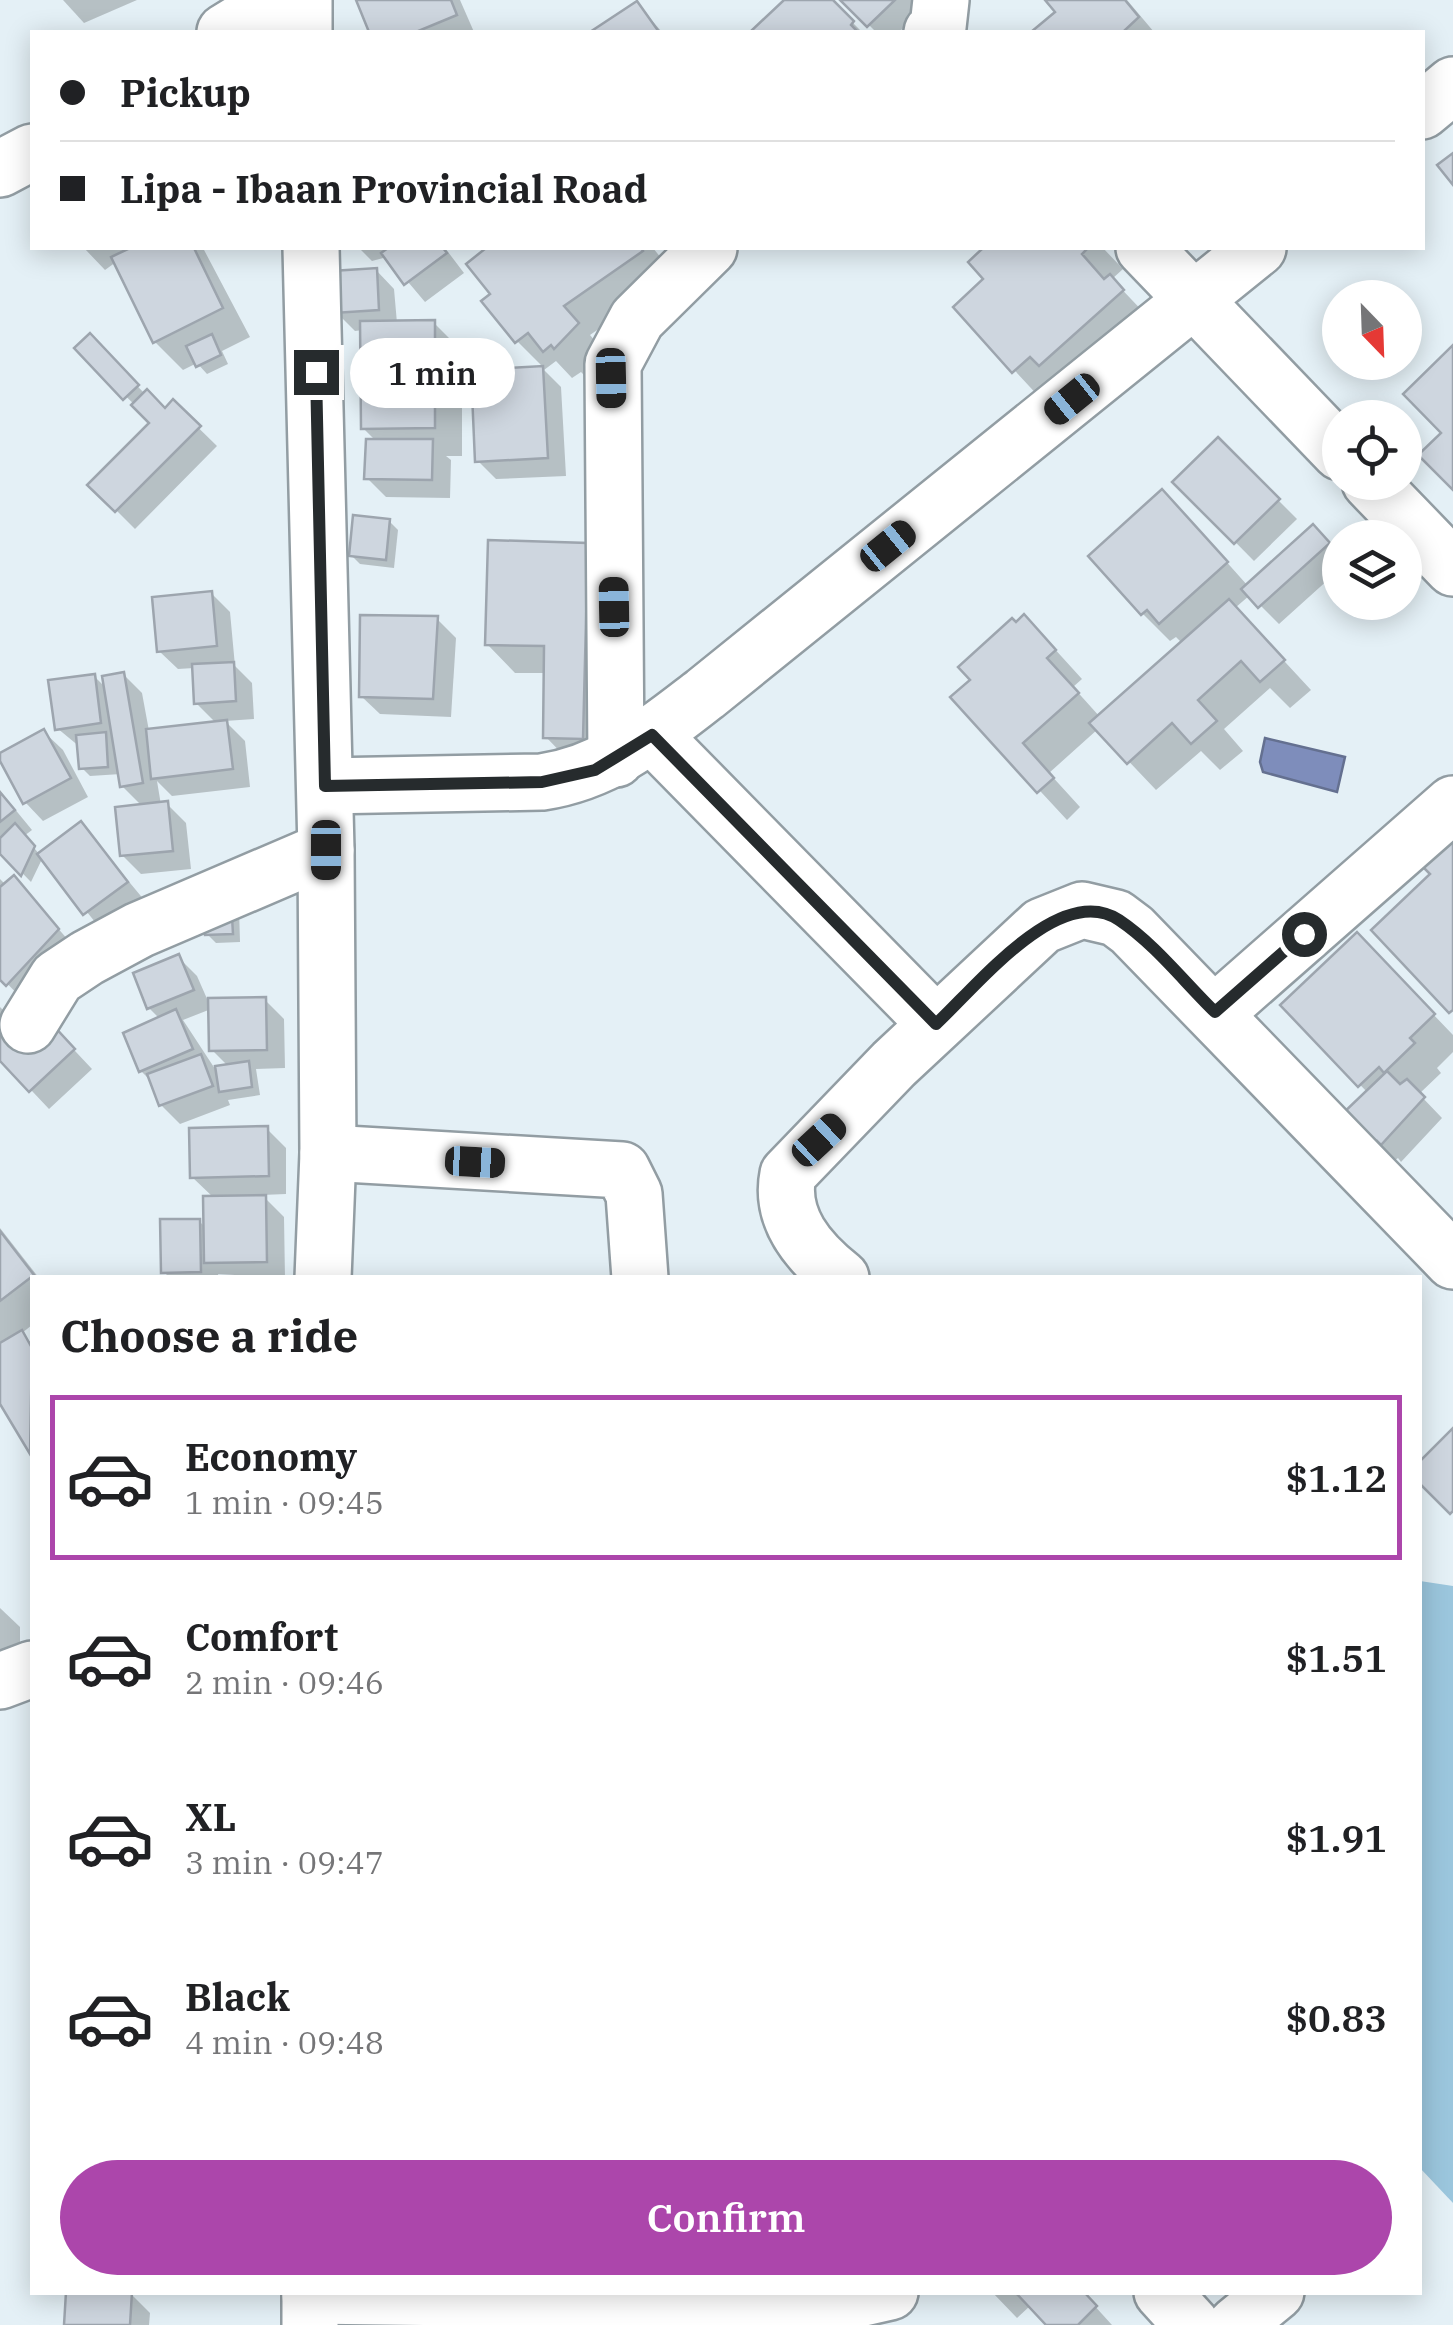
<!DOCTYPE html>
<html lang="en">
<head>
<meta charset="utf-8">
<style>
  body { margin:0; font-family:"IBM Plex Serif",serif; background:#f2f2f2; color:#202124; height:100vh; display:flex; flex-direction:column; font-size:38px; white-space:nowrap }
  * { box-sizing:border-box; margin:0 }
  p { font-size:32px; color:#757577 }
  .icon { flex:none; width:55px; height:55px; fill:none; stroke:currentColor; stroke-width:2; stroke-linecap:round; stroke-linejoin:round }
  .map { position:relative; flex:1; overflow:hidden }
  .panel { position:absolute; left:30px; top:1275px; width:1392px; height:1020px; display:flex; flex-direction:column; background:#fff; border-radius:0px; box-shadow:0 5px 25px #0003 }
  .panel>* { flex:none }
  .hud { position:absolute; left:30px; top:30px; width:1395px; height:220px; border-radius:0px; box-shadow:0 5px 25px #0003; display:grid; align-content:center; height:220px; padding:0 30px; background:#fff }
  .needle { width:65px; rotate:157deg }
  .buttons { position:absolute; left:1322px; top:280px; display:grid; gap:20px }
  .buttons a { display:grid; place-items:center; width:100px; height:100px; border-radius:50%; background:#fff; box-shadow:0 5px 25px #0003; font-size:50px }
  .end { position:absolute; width:45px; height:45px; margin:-22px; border:12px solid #262b2d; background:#fff; box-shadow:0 0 0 5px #fff }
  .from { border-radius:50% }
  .bubble { position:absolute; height:70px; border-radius:35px; background:#fff; box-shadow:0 5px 25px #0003; font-size:32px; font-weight:600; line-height:70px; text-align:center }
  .car { position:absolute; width:30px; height:60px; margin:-30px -15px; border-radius:12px; box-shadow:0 0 8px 2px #0007; background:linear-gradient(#222 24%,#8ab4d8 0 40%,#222 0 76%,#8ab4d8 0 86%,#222 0) }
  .hud b { display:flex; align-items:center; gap:35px; height:95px; font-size:38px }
  .hud b+b { border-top:2px solid #e0e0e0 }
  .hud i { width:25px; height:25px; background:#202124 }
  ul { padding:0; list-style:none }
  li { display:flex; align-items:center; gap:30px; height:165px; margin:0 20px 15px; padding:0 10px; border:5px solid transparent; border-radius:0px }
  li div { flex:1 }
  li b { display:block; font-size:38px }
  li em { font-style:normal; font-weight:600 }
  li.active { border-color:#ac46ab }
  li>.icon { width:90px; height:90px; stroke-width:1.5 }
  h2 { padding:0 30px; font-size:45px; line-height:120px }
  .button { display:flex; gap:20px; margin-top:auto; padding:20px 30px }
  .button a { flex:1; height:115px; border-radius:60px; background:#ac46ab; color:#fff; font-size:40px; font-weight:600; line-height:115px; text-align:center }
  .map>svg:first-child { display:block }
  .green { fill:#9bc6dd }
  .water { fill:#7e8dbb; stroke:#647090; stroke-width:2.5 }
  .shadow { fill:#0003; fill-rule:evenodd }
  .building { fill:#ced6df; stroke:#9da5ae; stroke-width:2.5 }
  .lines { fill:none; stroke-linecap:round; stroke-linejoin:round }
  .minor-casing { stroke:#929da3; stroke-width:60 }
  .major-casing { stroke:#929da3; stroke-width:60 }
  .minor { stroke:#fff; stroke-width:55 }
  .major { stroke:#fff; stroke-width:55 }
  .route { stroke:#262b2d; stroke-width:12 }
</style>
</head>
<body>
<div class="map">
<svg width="1453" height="2325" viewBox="0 0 1453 2325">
  <rect width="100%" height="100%" fill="#e4f0f6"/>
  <path class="green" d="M 1420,1581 L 1453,1586 L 1453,2203 L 1420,2168 Z"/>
  <path class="water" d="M 1265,738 L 1345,757 L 1337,792 L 1263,772 L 1260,762 Z"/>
  <g class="shadow">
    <path d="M 63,0 L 137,0 L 84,23 Z"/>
    <path d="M 359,0 L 460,0 L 474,32 L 372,32 Z"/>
    <path d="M 788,0 L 830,0 L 862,32 L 754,32 Z"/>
    <path d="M 844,0 L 933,0 L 899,32 L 876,32 Z"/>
    <path d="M 1048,0 L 1127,0 L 1154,32 L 1035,32 L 1059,13 Z"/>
    <path d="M 637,4 L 662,32 L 594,32 Z"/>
    <path d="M 84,248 L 203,248 L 250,337 L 222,351 L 228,364 L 207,374 L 197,363 L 183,370 L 155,342 L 116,262 L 105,270 Z"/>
    <path d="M 359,248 L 445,248 L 464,273 L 425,302 L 387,257 L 372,261 Z"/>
    <path d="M 490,248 L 653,248 L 670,269 L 669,280 L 590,335 L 605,353 L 584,375 L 581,372 L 572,378 L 556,361 L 544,370 L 561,387 L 566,476 L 496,479 L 478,461 L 474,373 L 544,368 L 517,341 L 494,294 L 469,264 Z"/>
    <path d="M 987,248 L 1103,248 L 1123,269 L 1112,279 L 1150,319 L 1042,400 L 956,307 L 987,280 L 971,262 Z"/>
    <path d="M 376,270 L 394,289 L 397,323 L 434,323 L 462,351 L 462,456 L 446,456 L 451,460 L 450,498 L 386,497 L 367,478 L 376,441 L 363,428 L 363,330 L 355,331 L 336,312 Z"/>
    <path d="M 90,337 L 145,394 L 166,410 L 173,403 L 217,446 L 135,529 L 91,485 L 153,423 L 77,348 Z"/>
    <path d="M 1218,440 L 1297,519 L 1254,561 L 1176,482 Z"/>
    <path d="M 389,521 L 398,530 L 394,568 L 360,564 L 351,555 Z"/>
    <path d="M 1190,521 L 1248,586 L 1313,527 L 1340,555 L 1340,569 L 1279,624 L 1250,595 L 1235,608 L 1311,690 L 1290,708 L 1270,688 L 1224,729 L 1243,751 L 1220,770 L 1201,751 L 1156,790 L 1098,729 L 1049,773 L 1080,807 L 1067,820 L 954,698 L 1052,646 L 1082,679 L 1073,687 L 1100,717 L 1182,643 L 1176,637 L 1170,641 L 1142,613 Z"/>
    <path d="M 587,545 L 610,766 L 573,765 L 545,736 L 546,673 L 515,673 L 487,644 Z"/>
    <path d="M 211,593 L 230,612 L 235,666 L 252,683 L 254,719 L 225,721 L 245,741 L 250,787 L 172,796 L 157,781 L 161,805 L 167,804 L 186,823 L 191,869 L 141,874 L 122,855 L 143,807 L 122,786 L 121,774 L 90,776 L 82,768 L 80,747 L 57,728 L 94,676 L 106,688 L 123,674 L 142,693 L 149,731 L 217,724 L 196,703 L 194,668 L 178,669 L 159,651 Z"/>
    <path d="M 437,619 L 456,638 L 451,717 L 380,714 L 361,696 Z"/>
    <path d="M 44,732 L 63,750 L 88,797 L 43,821 L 25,802 L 0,755 Z"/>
    <path d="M 0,791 L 32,830 L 24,836 L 40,855 L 81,824 L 145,901 L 103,932 L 43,857 L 31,882 L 0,850 Z"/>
    <path d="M 14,878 L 76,949 L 44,1018 L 92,1069 L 49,1109 L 0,1057 L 0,1007 L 8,1015 L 24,1001 L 0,976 L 0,879 L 6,885 Z"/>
    <path d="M 239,910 L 240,942 L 216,943 L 207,934 Z"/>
    <path d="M 178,957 L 197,976 L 208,1001 L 265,1000 L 284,1019 L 285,1068 L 256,1069 L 260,1095 L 228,1100 L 230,1105 L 180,1124 L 161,1105 L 152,1082 L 141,1071 L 160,1019 L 149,1008 ZM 211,1009 L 212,1050 L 228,1066 L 219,1075 L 183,1020 Z"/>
    <path d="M 1385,964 L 1453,1035 L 1453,1052 L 1437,1068 L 1441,1073 L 1419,1094 L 1442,1118 L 1401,1162 L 1398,1158 L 1390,1164 L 1372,1146 L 1368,1093 L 1283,1005 Z"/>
    <path d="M 267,1129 L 286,1148 L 286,1194 L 262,1195 L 284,1217 L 285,1278 L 218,1274 L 219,1278 L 170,1278 L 164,1272 L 199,1221 L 206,1228 L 214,1198 L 192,1177 Z"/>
    <path d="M 0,1228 L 39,1278 L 32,1278 L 32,1325 L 22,1333 L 32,1344 L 32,1453 L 0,1399 Z"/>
    <path d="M 0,1608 L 20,1627 L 20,1687 L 0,1693 Z"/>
    <path d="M 992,2292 L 1082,2292 L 1112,2325 L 1050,2325 L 1031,2305 L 1017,2318 Z"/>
    <path d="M 131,2294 L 150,2313 L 149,2325 L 66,2325 Z"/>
  </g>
  <g class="building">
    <path d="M 356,0 L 451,0 L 457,15 L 416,32 L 369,32 Z"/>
    <path d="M 784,0 L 833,0 L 854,21 L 851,25 L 858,32 L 750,32 Z"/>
    <path d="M 840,0 L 895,0 L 867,27 Z"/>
    <path d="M 1045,0 L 1125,0 L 1139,17 L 1123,32 L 1031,32 L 1055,12 Z"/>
    <path d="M 637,1 L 659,32 L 590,32 Z"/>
    <path d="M 1453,153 L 1453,185 L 1437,165 Z"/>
    <path d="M 130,248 L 194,248 L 223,308 L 153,343 L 111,257 Z"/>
    <path d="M 388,248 L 443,248 L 447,253 L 404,285 L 381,253 Z"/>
    <path d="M 486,248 L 641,248 L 643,251 L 564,306 L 579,323 L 554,349 L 551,345 L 543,352 L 528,333 L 515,343 L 481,301 L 490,294 L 466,264 Z"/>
    <path d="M 983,248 L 1088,248 L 1082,254 L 1104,279 L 1110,274 L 1124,290 L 1039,366 L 1030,357 L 1012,373 L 953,307 L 983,279 L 968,262 Z"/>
    <path d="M 377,268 L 379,310 L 334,313 L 332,271 Z"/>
    <path d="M 435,320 L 435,428 L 361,429 L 360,321 Z"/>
    <path d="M 90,333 L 139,385 L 123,400 L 74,348 Z"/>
    <path d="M 212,334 L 221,355 L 196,367 L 186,346 Z"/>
    <path d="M 1453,345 L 1453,490 L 1418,455 L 1441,433 L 1403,394 Z"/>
    <path d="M 543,366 L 548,458 L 475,462 L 471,370 Z"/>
    <path d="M 147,389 L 165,408 L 173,399 L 201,426 L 115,512 L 87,485 L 149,423 L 131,405 Z"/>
    <path d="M 1218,437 L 1280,499 L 1234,544 L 1172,482 Z"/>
    <path d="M 366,439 L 433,439 L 432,480 L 364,479 Z"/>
    <path d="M 1162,489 L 1228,562 L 1159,624 L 1147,610 L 1141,615 L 1088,556 Z"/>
    <path d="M 353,515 L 390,519 L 386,560 L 349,556 Z"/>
    <path d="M 1313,524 L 1330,543 L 1258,608 L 1241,589 Z"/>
    <path d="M 488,540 L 588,543 L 583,739 L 543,738 L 544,646 L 485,645 Z"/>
    <path d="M 212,591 L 217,646 L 157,652 L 152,597 Z"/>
    <path d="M 1229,599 L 1285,660 L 1260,682 L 1241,661 L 1198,700 L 1217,721 L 1191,744 L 1172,723 L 1127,764 L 1089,723 Z"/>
    <path d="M 1024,614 L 1056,650 L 1047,658 L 1079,693 L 1023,743 L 1054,778 L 1037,793 L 950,697 L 970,680 L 958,667 L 1012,618 L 1016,622 Z"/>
    <path d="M 360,615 L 438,616 L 433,699 L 359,697 Z"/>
    <path d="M 234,662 L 236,701 L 194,704 L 192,664 Z"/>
    <path d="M 124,672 L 143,783 L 120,787 L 102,676 Z"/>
    <path d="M 95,674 L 101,723 L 55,730 L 48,680 Z"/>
    <path d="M 227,720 L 233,769 L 151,779 L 146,729 Z"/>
    <path d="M 44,729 L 71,778 L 23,804 L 0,761 L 0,753 Z"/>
    <path d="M 106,732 L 108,767 L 79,769 L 76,735 Z"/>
    <path d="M 0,792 L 15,810 L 0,822 Z"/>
    <path d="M 168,801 L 173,851 L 120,856 L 115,807 Z"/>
    <path d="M 81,821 L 128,882 L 83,915 L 37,854 Z"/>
    <path d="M 15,823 L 35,846 L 21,876 L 0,854 L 0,838 Z"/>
    <path d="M 1453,838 L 1453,1010 L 1449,1013 L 1371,930 L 1430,874 L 1423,867 Z"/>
    <path d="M 14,875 L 59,929 L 6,986 L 0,980 L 0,887 Z"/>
    <path d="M 231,899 L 233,934 L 205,935 L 203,900 Z"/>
    <path d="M 1357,932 L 1435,1014 L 1410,1038 L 1415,1043 L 1384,1073 L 1379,1067 L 1358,1087 L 1280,1005 Z"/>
    <path d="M 179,954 L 194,990 L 147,1009 L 133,973 Z"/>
    <path d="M 26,996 L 75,1049 L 29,1092 L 0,1061 L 0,1019 Z"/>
    <path d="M 266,997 L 267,1050 L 209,1051 L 208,998 Z"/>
    <path d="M 176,1009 L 193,1049 L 139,1072 L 123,1033 Z"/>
    <path d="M 201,1054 L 213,1086 L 159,1106 L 147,1074 Z"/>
    <path d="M 249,1061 L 252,1087 L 219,1092 L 215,1066 Z"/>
    <path d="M 1387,1071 L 1400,1084 L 1407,1079 L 1425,1097 L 1381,1145 L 1377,1141 L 1370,1148 L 1340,1116 Z"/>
    <path d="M 268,1126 L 269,1176 L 190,1178 L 189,1128 Z"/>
    <path d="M 266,1195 L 267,1262 L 204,1263 L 203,1196 Z"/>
    <path d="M 160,1219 L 200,1219 L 201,1272 L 161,1273 Z"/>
    <path d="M 0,1231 L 34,1275 L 0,1301 Z"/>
    <path d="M 22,1330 L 32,1348 L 30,1454 L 0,1404 L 0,1343 Z"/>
    <path d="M 1453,1428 L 1453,1511 L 1450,1514 L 1420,1484 L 1420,1461 Z"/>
    <path d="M 66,2292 L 132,2292 L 130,2325 L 64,2325 Z"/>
    <path d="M 1084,2292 L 1097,2306 L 1078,2325 L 1046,2325 L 1016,2293 Z"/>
  </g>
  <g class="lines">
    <g class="minor-casing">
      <g id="minor">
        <path d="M 225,32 L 277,0"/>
        <path d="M 932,32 L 938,27 L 941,0"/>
        <path d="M 1422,111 L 1453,85"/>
        <path d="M 0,169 L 32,152"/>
        <path d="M 1144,248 L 1340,452"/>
        <path d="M 1370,482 L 1453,568"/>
        <path d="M 652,735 L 936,1024"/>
        <path d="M 616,759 L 613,364 L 637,319 L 709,248"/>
        <path d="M 325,786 L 542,782 C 608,772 653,734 705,694 L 1258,248"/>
        <path d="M 1215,1013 L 1453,804"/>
        <path d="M 28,1025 L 57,978 L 87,958 L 139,930 L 326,850"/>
        <path d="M 328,1153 L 622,1170 L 634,1194 L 640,1278"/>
        <path d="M 841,1278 C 808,1252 779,1218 788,1174 L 894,1064 L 1042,926 L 1082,910 L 1116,918 L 1132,930 L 1453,1261"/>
        <path d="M 0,1681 L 32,1669"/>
        <path d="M 1162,2292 L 1192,2325"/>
        <path d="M 310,2296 L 841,2303 L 890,2292"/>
        <path d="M 1236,2325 L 1276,2292"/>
      </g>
    </g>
    <g class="major-casing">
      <g id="major">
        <path d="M 304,0 L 304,32"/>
        <path d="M 311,248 L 326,850 L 328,1153 L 323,1278"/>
        <path d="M 310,2292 L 310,2325"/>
      </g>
    </g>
    <use href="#minor" class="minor"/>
    <use href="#major" class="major"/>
  </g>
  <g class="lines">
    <path class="route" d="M 316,372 L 325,786 L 542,782 L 595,770 L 652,735 L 936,1024 C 977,986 1060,881 1119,920 C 1155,944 1185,983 1215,1012 L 1304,934"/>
  </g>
</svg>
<div class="buttons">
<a><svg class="needle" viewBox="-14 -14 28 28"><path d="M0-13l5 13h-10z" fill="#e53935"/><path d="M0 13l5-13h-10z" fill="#757577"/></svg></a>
<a><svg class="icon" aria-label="locate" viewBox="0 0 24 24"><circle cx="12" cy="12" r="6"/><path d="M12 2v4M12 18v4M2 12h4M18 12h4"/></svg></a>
<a><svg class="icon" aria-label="layers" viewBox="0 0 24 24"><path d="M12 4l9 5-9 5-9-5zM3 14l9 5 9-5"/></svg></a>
</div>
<i class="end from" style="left:1304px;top:934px"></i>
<i class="end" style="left:316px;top:372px"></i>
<div class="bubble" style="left:350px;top:338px;width:165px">1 min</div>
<i class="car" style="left:611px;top:378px;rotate:179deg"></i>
<i class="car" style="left:1072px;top:399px;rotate:231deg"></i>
<i class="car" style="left:888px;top:546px;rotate:51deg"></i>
<i class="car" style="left:614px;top:607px;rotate:359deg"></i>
<i class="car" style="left:326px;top:850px;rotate:180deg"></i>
<i class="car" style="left:819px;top:1140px;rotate:47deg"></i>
<i class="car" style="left:475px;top:1162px;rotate:93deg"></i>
<div class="hud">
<b><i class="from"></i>Pickup</b>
<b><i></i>Lipa - Ibaan Provincial Road</b>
</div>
<section class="panel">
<h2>Choose a ride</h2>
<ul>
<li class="active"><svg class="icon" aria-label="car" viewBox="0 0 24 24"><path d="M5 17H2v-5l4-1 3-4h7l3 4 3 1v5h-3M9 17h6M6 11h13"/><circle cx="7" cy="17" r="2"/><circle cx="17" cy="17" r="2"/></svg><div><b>Economy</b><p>1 min · 09:45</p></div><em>$1.12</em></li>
<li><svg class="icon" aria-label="car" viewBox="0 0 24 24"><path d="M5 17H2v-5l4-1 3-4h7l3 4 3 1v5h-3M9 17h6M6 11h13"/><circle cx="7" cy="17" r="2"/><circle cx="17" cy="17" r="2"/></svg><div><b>Comfort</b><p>2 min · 09:46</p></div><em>$1.51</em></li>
<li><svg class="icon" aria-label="car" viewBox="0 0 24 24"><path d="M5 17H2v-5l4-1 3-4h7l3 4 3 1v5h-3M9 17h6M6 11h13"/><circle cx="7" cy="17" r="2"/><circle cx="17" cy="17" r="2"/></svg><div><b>XL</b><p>3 min · 09:47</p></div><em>$1.91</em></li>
<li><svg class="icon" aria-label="car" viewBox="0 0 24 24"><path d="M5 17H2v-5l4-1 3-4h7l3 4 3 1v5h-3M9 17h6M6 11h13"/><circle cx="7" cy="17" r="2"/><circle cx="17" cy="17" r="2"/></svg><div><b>Black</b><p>4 min · 09:48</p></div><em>$0.83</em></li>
</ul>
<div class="button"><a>Confirm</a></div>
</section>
</div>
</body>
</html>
